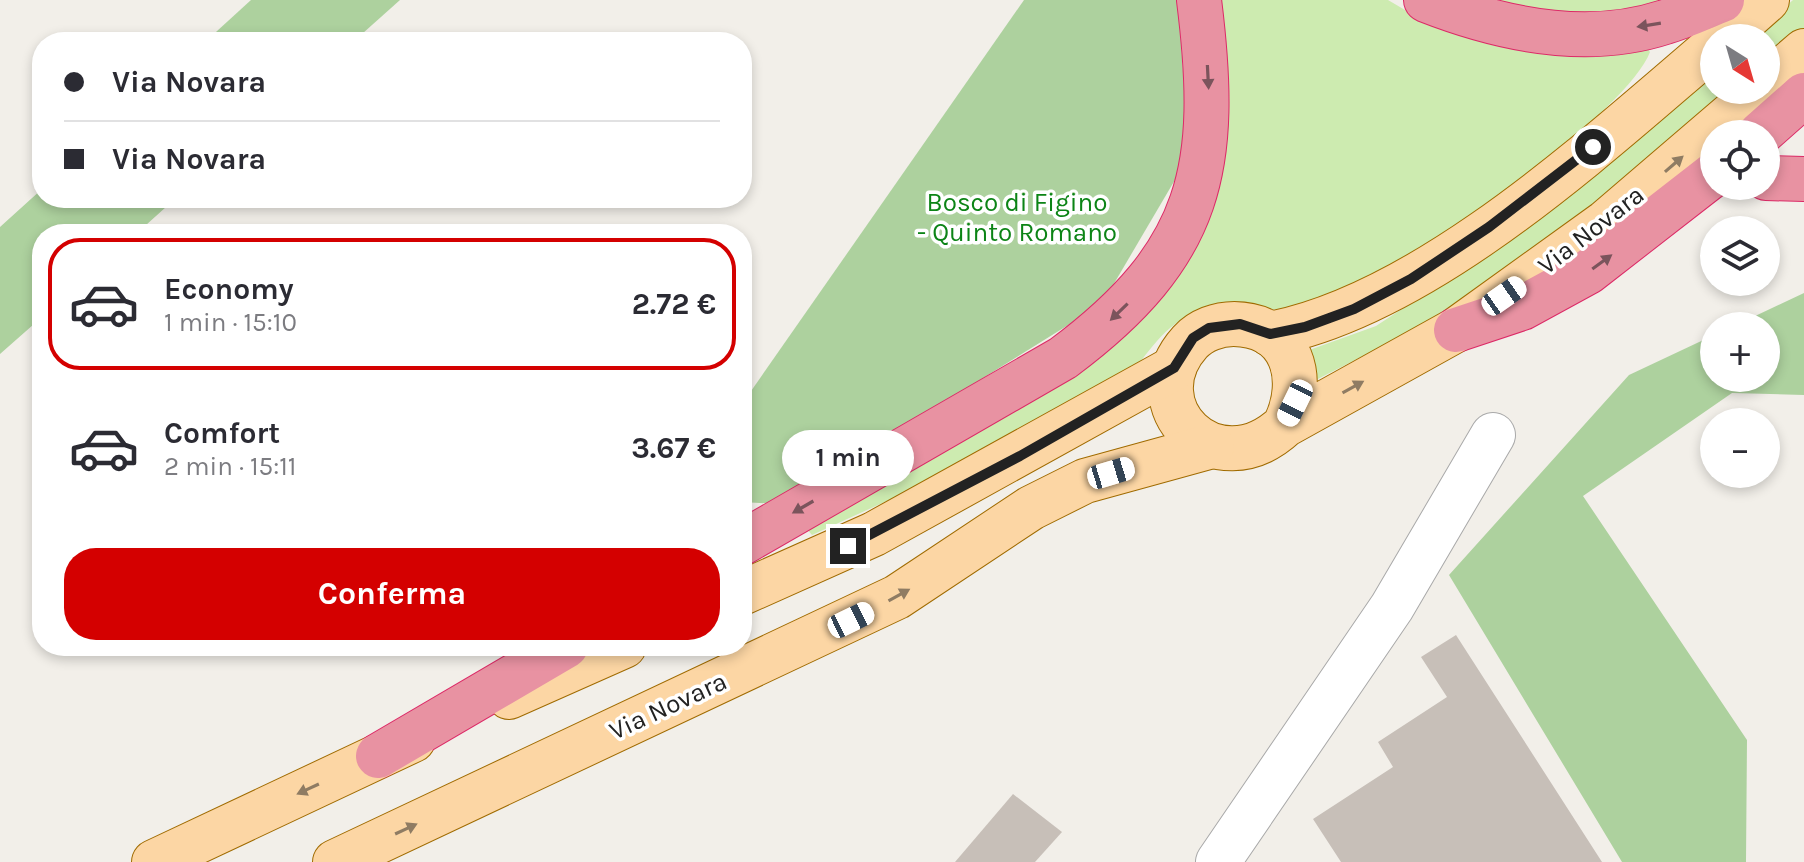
<!DOCTYPE html>
<html lang="it">
<head>
<meta charset="utf-8">
<style>
  body { margin:0; font-family:Karla,sans-serif; background:#f2f2f3; color:#2b2b33; height:100vh; display:flex; flex-direction:column; font-size:30px; white-space:nowrap }
  * { box-sizing:border-box; margin:0 }
  p { font-size:26px; color:#7c7c81 }
  .icon { flex:none; width:44px; height:44px; fill:none; stroke:currentColor; stroke-width:2; stroke-linecap:round; stroke-linejoin:round }
  .map { position:relative; flex:1; overflow:hidden }
  .details { position:absolute; left:32px; top:224px; width:720px; height:432px; display:flex; flex-direction:column; background:#fff; border-radius:32px; box-shadow:0 4px 12px #0003 }
  .details>* { flex:none }
  .banner { position:absolute; left:32px; top:32px; width:720px; height:176px; border-radius:32px; box-shadow:0 4px 12px #0003; display:grid; align-content:center; height:176px; padding:0 32px; background:#fff }
  .needle { width:52px; rotate:143deg }
  .fabs { position:absolute; left:1700px; top:24px; display:grid; gap:16px }
  .fabs a { display:grid; place-items:center; width:80px; height:80px; border-radius:50%; background:#fff; box-shadow:0 4px 12px #0003; font-size:40px }
  .end { position:absolute; width:36px; height:36px; margin:-18px; border:10px solid #222; background:#fff; box-shadow:0 0 0 4px #fff }
  .from { border-radius:50% }
  .bubble { position:absolute; height:56px; border-radius:28px; background:#fff; box-shadow:0 4px 12px #0003; font-size:26px; font-weight:700; line-height:56px; text-align:center }
  .car { position:absolute; width:24px; height:48px; margin:-24px -12px; border-radius:10px; box-shadow:0 0 6px 2px #0007; background:linear-gradient(#fff 24%,#345 0 40%,#fff 0 76%,#345 0 86%,#fff 0) }
  .banner b { display:flex; align-items:center; gap:28px; height:76px; font-size:30px }
  .banner b+b { border-top:2px solid #e1e1e2 }
  .banner i { width:20px; height:20px; background:#2b2b33 }
  ul { padding:14px 0 0; list-style:none }
  li { display:flex; align-items:center; gap:24px; height:132px; margin:0 16px 12px; padding:0 16px; border:4px solid transparent; border-radius:32px }
  li div { flex:1 }
  li b { display:block; font-size:30px }
  li em { font-style:normal; font-weight:700 }
  li.active { border-color:#d40000 }
  li>.icon { width:72px; height:72px; stroke-width:1.5 }
  .primary-button { display:flex; gap:16px; margin-top:auto; padding:16px 32px }
  .primary-button a { flex:1; height:92px; border-radius:32px; background:#d40000; color:#fff; font-size:32px; font-weight:700; line-height:92px; text-align:center }
  .map>svg:first-child { display:block }
  .grass { fill:#cdebb0 }
  .forest { fill:#add19e }
  .building { fill:#c7bfb8 }
  .lines { fill:none; stroke-linecap:round; stroke-linejoin:round }
  .minor-casing { stroke:#a9a9a9; stroke-width:46 }
  .major-casing { stroke:#a06b00; stroke-width:46 }
  .highway-casing { stroke:#dc2a67; stroke-width:46 }
  .minor { stroke:#fff; stroke-width:44 }
  .major { stroke:#fcd6a4; stroke-width:44 }
  .highway { stroke:#e892a2; stroke-width:44 }
  .oneway { fill:#7b545c }
  .oneway2 { fill:#8f7c63 }
  .route { stroke:#222; stroke-width:10 }
  .labels { text-anchor:middle; dominant-baseline:central; stroke-width:7; stroke-linejoin:round; paint-order:stroke }
  .park-label { font-size:26px; fill:#0c8416; stroke:#fff }
  .street-label { font-size:26px; fill:#222; stroke:#fff }
</style>
</head>
<body>
<div class="map">
<svg width="1804" height="862" viewBox="0 0 1804 862">
  <rect width="100%" height="100%" fill="#f2efe9"/>
  <g class="grass">
    <path d="M 1210,0 L 1388,0 L 1422,20 L 1647,48 L 1650,52 C 1625,118 1387,281 1317,301 C 1306,304 1293,309 1282,309 C 1250,311 1222,302 1191,315 C 1161,327 1144,360 1123,383 C 1113,393 1100,401 1089,409 L 812,535 L 805,527 L 1166,278 Z"/>
    <path d="M 1458,0 L 1682,0 L 1586,20 Z"/>
    <path d="M 1793,0 L 1804,0 L 1804,34 L 1766,68 L 1766,38 L 1750,38 Z"/>
    <path d="M 1714,70 L 1714,90 L 1741,90 L 1616,200 L 1437,318 L 1310,383 L 1301,353 L 1376,326 L 1466,267 Z"/>
  </g>
  <g class="forest">
    <path d="M 251,0 L 400,0 L 353,42 L 205,42 Z"/>
    <path d="M 1024,0 L 1178,0 L 1189,156 L 1102,304 L 781,504 L 742,502 L 742,404 Z"/>
    <path d="M 42,189 L 42,198 L 176,198 L 136,234 L 42,234 L 42,317 L 0,354 L 0,227 Z"/>
    <path d="M 1804,293 L 1804,395 L 1732,393 L 1583,496 L 1747,740 L 1746,862 L 1622,862 L 1449,575 L 1629,375 L 1714,335 L 1714,378 L 1766,378 L 1766,326 L 1734,326 Z"/>
  </g>
  <g class="building">
    <path d="M 1456,635 L 1602,862 L 1341,862 L 1313,819 L 1393,767 L 1378,742 L 1447,697 L 1421,657 Z"/>
    <path d="M 1013,794 L 1062,832 L 1035,862 L 955,862 Z"/>
  </g>
  <g class="lines">
    <g class="minor-casing">
      <path id="minor" d="M 1218,862 L 1392,607 L 1493,435"/>
    </g>
    <g class="major-casing">
      <g id="major">
        <path d="M 1724,38 L 1767,0"/>
        <path d="M 1766,84 L 1804,51"/>
        <path d="M 1270,334 C 1426,304 1594,148 1714,46"/>
        <path d="M 1285,425 C 1307,379 1293,325 1234,324 C 1218,324 1201,330 1190,342 C 1133,405 1215,490 1285,425 L 1456,330 L 1606,222 L 1760,90"/>
        <path d="M 742,593 L 874,534 L 1174,368"/>
        <path d="M 509,697 L 624,646"/>
        <path d="M 154,862 L 413,740"/>
        <path d="M 335,862 L 897,597 L 1031,508 L 1085,481 L 1212,446"/>
      </g>
    </g>
    <g class="highway-casing">
      <g id="highway">
        <path d="M 1426,0 C 1500,29 1586,48 1665,22 C 1685,16 1704,7 1722,0"/>
        <path d="M 1760,134 L 1804,95"/>
        <path d="M 1766,178 L 1804,179"/>
        <path d="M 1456,330 L 1522,308 L 1588,272 L 1714,174"/>
        <path d="M 742,543 L 1063,358 C 1204,253 1220,167 1199,0"/>
        <path d="M 378,756 L 566,646"/>
      </g>
    </g>
    <use href="#minor" class="minor"/>
    <use href="#major" class="major"/>
    <use href="#highway" class="highway"/>
  </g>
  <defs><path id="oneway-solid" d="M-6-.8H1V-3.2L6.5 0L1 3.2V.8H-6Z" transform="scale(2)"/></defs>
  <g class="oneway">
    <use href="#oneway-solid" transform="translate(1649 25) rotate(171)"/>
    <use href="#oneway-solid" transform="translate(1208 77) rotate(87)"/>
    <use href="#oneway-solid" transform="translate(1602 262) rotate(-36)"/>
    <use href="#oneway-solid" transform="translate(1119 312) rotate(136)"/>
    <use href="#oneway-solid" transform="translate(803 507) rotate(150)"/>
  </g>
  <g class="oneway2">
    <use href="#oneway-solid" transform="translate(1674 164) rotate(-41)"/>
    <use href="#oneway-solid" transform="translate(1353 387) rotate(-29)"/>
    <use href="#oneway-solid" transform="translate(899 595) rotate(-29)"/>
    <use href="#oneway-solid" transform="translate(308 789) rotate(155)"/>
    <use href="#oneway-solid" transform="translate(406 829) rotate(-25)"/>
  </g>
  <g class="lines">
    <path class="route" d="M 848,546 L 1020,456 L 1174,368 L 1193,338 L 1209,328 L 1240,324 L 1270,334 L 1305,327 L 1354,309 L 1411,279 L 1489,227 L 1593,147"/>
  </g>
  <g class="labels">
    <g class="park-label">
      <text x="1017" y="202">Bosco di Figino<tspan x="1017" dy="30">- Quinto Romano</tspan></text>
    </g>
    <g class="street-label">
      <text transform="translate(1591 230) rotate(-38)">Via Novara</text>
      <text transform="translate(668 706) rotate(-25)">Via Novara</text>
    </g>
  </g>
</svg>
<div class="fabs">
<a><svg class="needle" viewBox="-14 -14 28 28"><path d="M0-13l5 13h-10z" fill="#e53935"/><path d="M0 13l5-13h-10z" fill="#7c7c81"/></svg></a>
<a><svg class="icon" aria-label="locate" viewBox="0 0 24 24"><circle cx="12" cy="12" r="6"/><path d="M12 2v4M12 18v4M2 12h4M18 12h4"/></svg></a>
<a><svg class="icon" aria-label="layers" viewBox="0 0 24 24"><path d="M12 4l9 5-9 5-9-5zM3 14l9 5 9-5"/></svg></a>
<a>+</a>
<a>−</a>
</div>
<i class="end from" style="left:1593px;top:147px"></i>
<i class="end" style="left:848px;top:546px"></i>
<div class="bubble" style="left:782px;top:430px;width:132px">1 min</div>
<i class="car" style="left:1504px;top:296px;rotate:55deg"></i>
<i class="car" style="left:1295px;top:403px;rotate:206deg"></i>
<i class="car" style="left:1111px;top:473px;rotate:73deg"></i>
<i class="car" style="left:851px;top:620px;rotate:64deg"></i>
<div class="banner">
<b><i class="from"></i>Via Novara</b>
<b><i></i>Via Novara</b>
</div>
<section class="details">
<ul>
<li class="active"><svg class="icon" aria-label="car" viewBox="0 0 24 24"><path d="M5 17H2v-5l4-1 3-4h7l3 4 3 1v5h-3M9 17h6M6 11h13"/><circle cx="7" cy="17" r="2"/><circle cx="17" cy="17" r="2"/></svg><div><b>Economy</b><p>1 min · 15:10</p></div><em>2.72 €</em></li>
<li><svg class="icon" aria-label="car" viewBox="0 0 24 24"><path d="M5 17H2v-5l4-1 3-4h7l3 4 3 1v5h-3M9 17h6M6 11h13"/><circle cx="7" cy="17" r="2"/><circle cx="17" cy="17" r="2"/></svg><div><b>Comfort</b><p>2 min · 15:11</p></div><em>3.67 €</em></li>
</ul>
<div class="primary-button"><a>Conferma</a></div>
</section>
</div>
</body>
</html>
